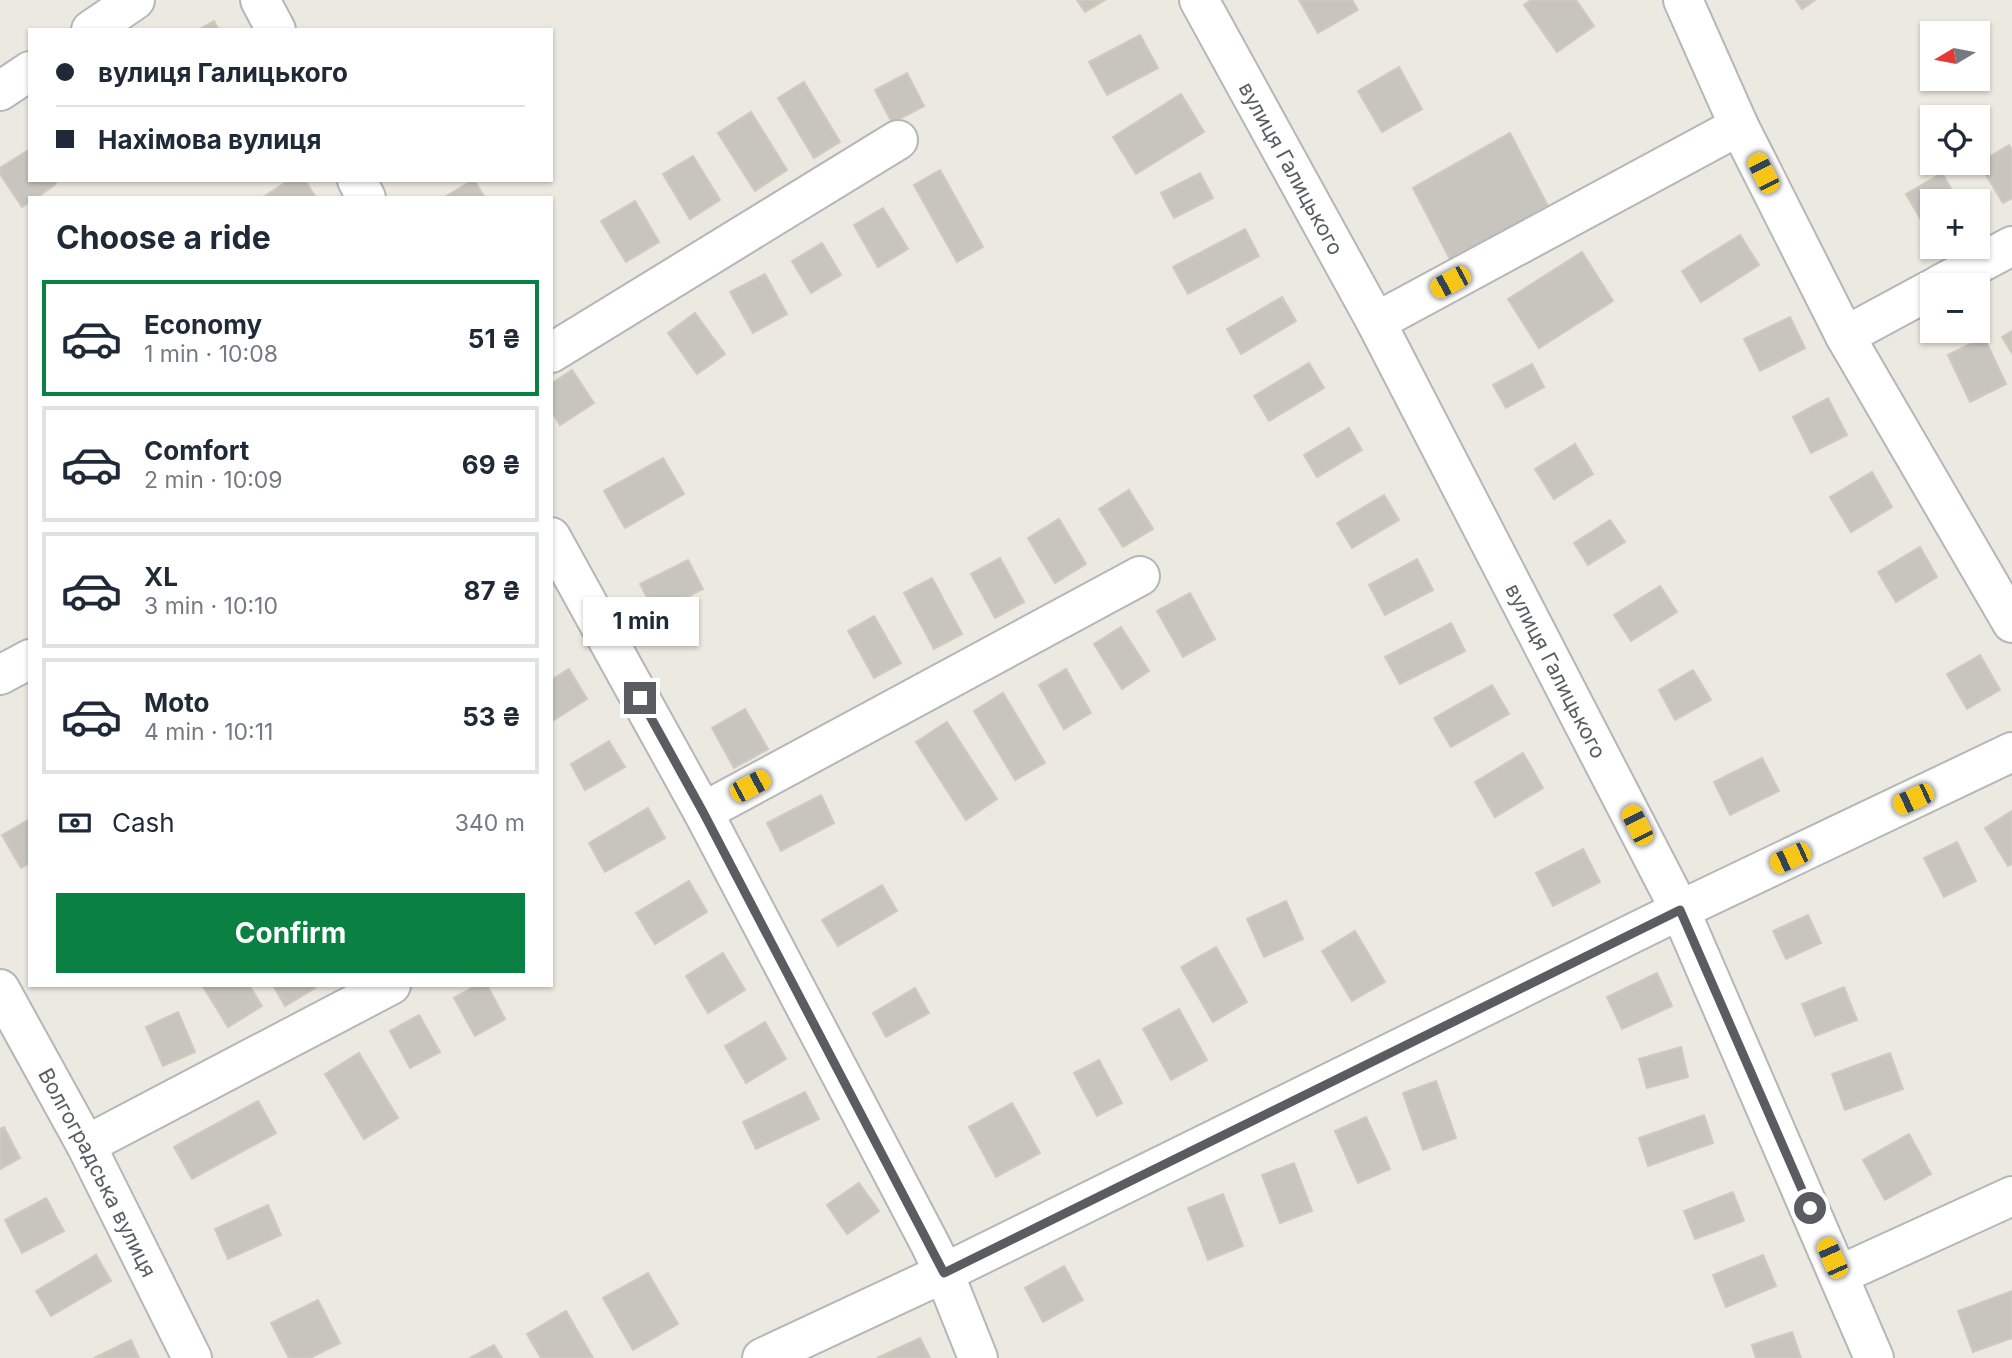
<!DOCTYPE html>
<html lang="en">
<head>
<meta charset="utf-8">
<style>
  body { margin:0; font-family:Inter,sans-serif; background:#f6f6f7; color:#1f2937; height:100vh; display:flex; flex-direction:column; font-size:26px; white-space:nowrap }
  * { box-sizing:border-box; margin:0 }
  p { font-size:23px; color:#747a83 }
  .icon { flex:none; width:38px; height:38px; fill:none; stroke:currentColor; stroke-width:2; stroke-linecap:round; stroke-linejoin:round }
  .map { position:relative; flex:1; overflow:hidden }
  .sheet { position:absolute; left:28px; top:196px; width:525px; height:791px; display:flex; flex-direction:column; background:#fff; border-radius:0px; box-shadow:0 2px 5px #0004 }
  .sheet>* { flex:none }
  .hud { position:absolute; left:28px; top:28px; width:525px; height:154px; border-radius:0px; box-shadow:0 2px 5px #0004; display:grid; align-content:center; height:154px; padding:0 28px; background:#fff }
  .needle { width:46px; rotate:260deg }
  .controls { position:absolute; left:1920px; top:21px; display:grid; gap:14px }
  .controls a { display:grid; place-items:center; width:70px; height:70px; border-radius:0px; background:#fff; box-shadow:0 2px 5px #0004; font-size:35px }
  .end { position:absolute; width:32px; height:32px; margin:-16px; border:9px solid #595c61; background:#fff; box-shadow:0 0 0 4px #fff }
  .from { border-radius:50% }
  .bubble { position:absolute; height:49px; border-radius:0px; background:#fff; box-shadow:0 2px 5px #0004; font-size:23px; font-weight:700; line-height:49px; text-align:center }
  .car { position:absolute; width:21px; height:42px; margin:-21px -10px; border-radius:9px; box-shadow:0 0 5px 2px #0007; background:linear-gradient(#f5c518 24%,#345 0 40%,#f5c518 0 76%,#345 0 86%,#f5c518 0) }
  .hud b { display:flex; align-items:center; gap:24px; height:66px; font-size:26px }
  .hud b+b { border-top:2px solid #e0e1e3 }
  .hud i { width:18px; height:18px; background:#1f2937 }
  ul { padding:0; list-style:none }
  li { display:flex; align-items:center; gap:21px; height:116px; margin:0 14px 10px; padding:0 14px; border:4px solid #e0e1e3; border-radius:0px }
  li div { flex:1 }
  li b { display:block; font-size:26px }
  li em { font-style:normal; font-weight:700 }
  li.current { border-color:#0b8043 }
  li>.icon { width:63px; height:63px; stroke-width:1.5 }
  h2 { padding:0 28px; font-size:32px; line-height:84px }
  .pay { display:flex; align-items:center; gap:18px; height:77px; padding:0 28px; font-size:26px }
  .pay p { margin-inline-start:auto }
  .button { display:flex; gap:14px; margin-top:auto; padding:14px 28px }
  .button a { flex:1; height:80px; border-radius:0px; background:#0b8043; color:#fff; font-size:28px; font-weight:700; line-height:80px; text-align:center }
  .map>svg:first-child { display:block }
  .building { fill:#c8c5bf; stroke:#d0cabe; stroke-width:2 }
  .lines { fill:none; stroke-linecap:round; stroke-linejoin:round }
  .minor-casing { stroke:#b3b6bb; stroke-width:42 }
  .tertiary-casing { stroke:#b3b6bb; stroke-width:42 }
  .minor { stroke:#fff; stroke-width:38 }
  .tertiary { stroke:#fff; stroke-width:38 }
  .route { stroke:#595c61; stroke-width:9 }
  .labels { text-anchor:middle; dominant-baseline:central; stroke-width:5; stroke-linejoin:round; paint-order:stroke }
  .street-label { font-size:21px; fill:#595c61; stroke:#fff }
</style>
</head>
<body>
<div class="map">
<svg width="2012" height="1358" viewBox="0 0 2012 1358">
  <rect width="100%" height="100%" fill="#ece9e0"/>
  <g class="building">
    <path d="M 1077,0 L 1105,0 L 1085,12 Z"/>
    <path d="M 1299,0 L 1352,0 L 1358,10 L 1318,33 Z"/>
    <path d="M 1531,0 L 1576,0 L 1594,26 L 1557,52 L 1524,5 Z"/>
    <path d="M 1796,0 L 1815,0 L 1802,9 Z"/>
    <path d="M 214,21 L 219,30 L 198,30 Z"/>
    <path d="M 1140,35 L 1158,68 L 1107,95 L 1089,62 Z"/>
    <path d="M 1399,67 L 1422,109 L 1382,132 L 1358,91 Z"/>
    <path d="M 907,73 L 924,106 L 892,123 L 875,90 Z"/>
    <path d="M 804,82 L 840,142 L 814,158 L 778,98 Z"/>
    <path d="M 1181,94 L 1204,132 L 1136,174 L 1113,137 Z"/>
    <path d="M 751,112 L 787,170 L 755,191 L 718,133 Z"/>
    <path d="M 1510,133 L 1548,206 L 1451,261 L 1413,188 Z"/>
    <path d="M 2009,145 L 2012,150 L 2012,198 L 2003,203 L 1979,163 Z"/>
    <path d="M 30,149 L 30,180 L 54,180 L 56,184 L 36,198 L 30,198 L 30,202 L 22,207 L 0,174 L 0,168 Z"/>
    <path d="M 693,156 L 720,200 L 690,219 L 663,174 Z"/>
    <path d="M 940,170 L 983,247 L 957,262 L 914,185 Z"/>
    <path d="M 1200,173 L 1213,198 L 1174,218 L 1161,193 Z"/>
    <path d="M 1942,173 L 1958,201 L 1932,201 L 1932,227 L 1927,230 L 1906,194 Z"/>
    <path d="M 289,180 L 305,180 L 316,198 L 262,198 Z"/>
    <path d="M 474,180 L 485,198 L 443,198 L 473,180 Z"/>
    <path d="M 635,201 L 659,242 L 626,262 L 601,221 Z"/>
    <path d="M 883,208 L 908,249 L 878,267 L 854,225 Z"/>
    <path d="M 1245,229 L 1259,256 L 1188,294 L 1173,267 Z"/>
    <path d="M 1740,235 L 1759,265 L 1701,302 L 1682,271 Z"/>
    <path d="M 822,243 L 841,275 L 811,293 L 792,261 Z"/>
    <path d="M 1582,252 L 1613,301 L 1539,348 L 1508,299 Z"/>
    <path d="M 765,274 L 787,314 L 753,333 L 730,292 Z"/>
    <path d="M 1282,297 L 1296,321 L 1241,354 L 1227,329 Z"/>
    <path d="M 695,313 L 725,354 L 697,374 L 668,333 Z"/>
    <path d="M 1790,317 L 1805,348 L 1760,371 L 1744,339 Z"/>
    <path d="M 2012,331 L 2012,353 L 2002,337 Z"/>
    <path d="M 1984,337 L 2006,384 L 1970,402 L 1948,355 Z"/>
    <path d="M 1309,363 L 1324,388 L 1269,421 L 1254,396 Z"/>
    <path d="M 1532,364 L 1544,387 L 1506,408 L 1493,385 Z"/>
    <path d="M 572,370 L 594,403 L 560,425 L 551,411 L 551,384 Z"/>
    <path d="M 1828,398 L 1847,435 L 1811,453 L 1793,417 Z"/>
    <path d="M 1349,428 L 1362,450 L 1317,477 L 1304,455 Z"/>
    <path d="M 1575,444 L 1593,474 L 1554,499 L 1535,469 Z"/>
    <path d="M 663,458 L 684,494 L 625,528 L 604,491 Z"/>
    <path d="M 1872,472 L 1892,507 L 1851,532 L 1830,497 Z"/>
    <path d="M 1129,490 L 1153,529 L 1123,547 L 1099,509 Z"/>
    <path d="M 1384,495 L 1399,520 L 1352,548 L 1337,523 Z"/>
    <path d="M 1059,519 L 1086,564 L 1055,583 L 1028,538 Z"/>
    <path d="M 1610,520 L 1625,542 L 1588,565 L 1574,543 Z"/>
    <path d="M 1920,547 L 1937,577 L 1896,602 L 1878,572 Z"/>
    <path d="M 1000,558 L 1024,602 L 995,618 L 971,574 Z"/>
    <path d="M 1417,559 L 1433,590 L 1385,615 L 1369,585 Z"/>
    <path d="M 688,560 L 703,589 L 655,613 L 640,584 Z"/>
    <path d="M 932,578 L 962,634 L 934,649 L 904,593 Z"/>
    <path d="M 1660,586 L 1677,612 L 1631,641 L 1614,615 Z"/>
    <path d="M 1190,593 L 1215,639 L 1183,657 L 1157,611 Z"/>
    <path d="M 874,616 L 901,663 L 874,678 L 848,631 Z"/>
    <path d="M 1451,623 L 1465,651 L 1400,684 L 1385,657 Z"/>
    <path d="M 1121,627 L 1149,671 L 1122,689 L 1094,644 Z"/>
    <path d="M 1980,655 L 2000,690 L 1967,709 L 1947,674 Z"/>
    <path d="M 569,669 L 587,699 L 551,722 L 551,680 Z"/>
    <path d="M 1066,669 L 1091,713 L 1064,729 L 1039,685 Z"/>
    <path d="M 1693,670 L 1711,700 L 1675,720 L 1659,690 Z"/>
    <path d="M 1492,685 L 1509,714 L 1451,747 L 1434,718 Z"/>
    <path d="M 1003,693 L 1045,763 L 1015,780 L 974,711 Z"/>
    <path d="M 745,709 L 768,749 L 734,768 L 712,728 Z"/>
    <path d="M 947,722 L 997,799 L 966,820 L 916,742 Z"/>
    <path d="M 609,741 L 625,767 L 585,790 L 571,764 Z"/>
    <path d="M 1523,753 L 1543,788 L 1495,817 L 1475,782 Z"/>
    <path d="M 1762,758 L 1779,791 L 1730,815 L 1714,782 Z"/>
    <path d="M 821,795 L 834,823 L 781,851 L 767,823 Z"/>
    <path d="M 648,808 L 665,838 L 605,872 L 589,843 Z"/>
    <path d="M 2012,811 L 2012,864 L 2008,866 L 1985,828 Z"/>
    <path d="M 30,819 L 30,863 L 21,868 L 2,835 Z"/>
    <path d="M 1957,842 L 1976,881 L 1944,897 L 1924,858 Z"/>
    <path d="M 1583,849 L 1600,882 L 1553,906 L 1536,873 Z"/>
    <path d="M 689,881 L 707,912 L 655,944 L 636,913 Z"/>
    <path d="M 882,885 L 897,911 L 838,946 L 822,920 Z"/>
    <path d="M 1286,901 L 1303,939 L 1264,957 L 1247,919 Z"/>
    <path d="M 1808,915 L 1821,943 L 1786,959 L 1773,931 Z"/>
    <path d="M 1355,931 L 1385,982 L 1352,1001 L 1322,951 Z"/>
    <path d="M 1216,947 L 1247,1002 L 1213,1022 L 1181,967 Z"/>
    <path d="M 723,953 L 745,990 L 708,1013 L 686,976 Z"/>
    <path d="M 1657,973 L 1672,1006 L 1622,1029 L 1607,997 Z"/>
    <path d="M 202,985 L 249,985 L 262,1006 L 228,1027 Z"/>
    <path d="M 273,985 L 314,985 L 315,988 L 285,1006 Z"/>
    <path d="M 477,985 L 487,985 L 505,1019 L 475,1036 L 454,998 Z"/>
    <path d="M 1844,987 L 1857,1020 L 1815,1036 L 1802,1004 Z"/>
    <path d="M 915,988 L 929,1013 L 886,1037 L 873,1013 Z"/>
    <path d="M 1179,1009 L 1207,1060 L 1171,1080 L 1143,1029 Z"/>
    <path d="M 178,1012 L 195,1052 L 163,1066 L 146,1027 Z"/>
    <path d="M 419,1015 L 440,1052 L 410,1068 L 390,1031 Z"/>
    <path d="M 765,1022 L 786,1059 L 746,1083 L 725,1046 Z"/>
    <path d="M 1681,1047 L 1688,1077 L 1647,1088 L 1639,1059 Z"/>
    <path d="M 359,1053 L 398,1118 L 364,1139 L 325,1074 Z"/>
    <path d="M 1890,1053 L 1903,1089 L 1845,1110 L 1832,1074 Z"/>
    <path d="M 1099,1060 L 1122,1103 L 1097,1116 L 1074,1073 Z"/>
    <path d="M 1436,1081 L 1456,1138 L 1423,1150 L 1403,1093 Z"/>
    <path d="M 805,1092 L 819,1119 L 756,1149 L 743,1122 Z"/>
    <path d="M 258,1101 L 276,1133 L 192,1179 L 174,1147 Z"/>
    <path d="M 1012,1103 L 1040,1153 L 996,1177 L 969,1127 Z"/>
    <path d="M 1704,1115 L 1713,1143 L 1648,1166 L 1639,1138 Z"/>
    <path d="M 1366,1117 L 1390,1169 L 1358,1183 L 1335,1131 Z"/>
    <path d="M 4,1127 L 20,1158 L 0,1169 L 0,1129 Z"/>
    <path d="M 1909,1134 L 1931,1174 L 1885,1200 L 1863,1160 Z"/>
    <path d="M 1294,1163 L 1312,1211 L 1280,1223 L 1262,1175 Z"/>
    <path d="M 859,1183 L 879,1211 L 847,1234 L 827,1205 Z"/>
    <path d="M 1733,1192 L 1744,1221 L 1695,1239 L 1684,1211 Z"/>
    <path d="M 1223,1194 L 1243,1246 L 1208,1260 L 1188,1208 Z"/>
    <path d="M 46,1198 L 64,1231 L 22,1253 L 5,1220 Z"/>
    <path d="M 268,1205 L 281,1235 L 228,1259 L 215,1229 Z"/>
    <path d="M 96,1255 L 111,1281 L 51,1316 L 36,1291 Z"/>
    <path d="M 1763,1255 L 1776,1286 L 1726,1307 L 1713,1275 Z"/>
    <path d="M 1064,1266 L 1083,1300 L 1043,1322 L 1025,1288 Z"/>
    <path d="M 648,1273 L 678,1324 L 633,1350 L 603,1298 Z"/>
    <path d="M 2012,1291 L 2012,1338 L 1973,1352 L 1958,1311 Z"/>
    <path d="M 318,1300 L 340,1343 L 310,1358 L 289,1358 L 271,1323 Z"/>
    <path d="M 566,1311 L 593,1358 L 541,1358 L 527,1334 Z"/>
    <path d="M 1792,1332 L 1801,1358 L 1756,1358 L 1752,1345 Z"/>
    <path d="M 920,1338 L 930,1358 L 877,1358 Z"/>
    <path d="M 131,1340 L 139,1358 L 94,1358 Z"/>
    <path d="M 494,1345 L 502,1358 L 470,1358 Z"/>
  </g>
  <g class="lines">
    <g class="minor-casing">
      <g id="minor">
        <path d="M 260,0 L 276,30"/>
        <path d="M 1683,0 L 1739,126 L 1845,336 L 2012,623"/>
        <path d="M 91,30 L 135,0"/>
        <path d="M 0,91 L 30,71"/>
        <path d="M 357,180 L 366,198"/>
        <path d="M 1939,285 L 2012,246"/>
        <path d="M 1376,322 L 1739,126"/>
        <path d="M 1845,336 L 1932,289"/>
        <path d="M 551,353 L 898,140"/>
        <path d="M 551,537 L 703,812 L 930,1244 L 944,1273 L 978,1358"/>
        <path d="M 0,675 L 30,659"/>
        <path d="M 703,812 L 1140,576"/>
        <path d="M 86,1145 L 391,985"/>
        <path d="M 1839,1275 L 2012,1196"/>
        <path d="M 762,1358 L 944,1273 L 1680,910 L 2012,752"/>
      </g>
    </g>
    <g class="tertiary-casing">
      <g id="tertiary">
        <path id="s1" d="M 1199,0 L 1376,322 L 1680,910 L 1874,1358"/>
        <path id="s2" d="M 0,989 L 86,1145 L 192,1358"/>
      </g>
    </g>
    <use href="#minor" class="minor"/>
    <use href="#tertiary" class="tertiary"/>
  </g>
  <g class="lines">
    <path class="route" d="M 640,698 L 703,812 L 944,1273 L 1680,910 L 1810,1208"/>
  </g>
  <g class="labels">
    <g class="street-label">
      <text stroke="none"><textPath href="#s1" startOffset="192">вулиця Галицького</textPath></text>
      <text stroke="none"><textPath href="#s1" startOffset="760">вулиця Галицького</textPath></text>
      <text stroke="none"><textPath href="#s2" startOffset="208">Волгоградська вулиця</textPath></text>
    </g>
  </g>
</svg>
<div class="controls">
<a><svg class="needle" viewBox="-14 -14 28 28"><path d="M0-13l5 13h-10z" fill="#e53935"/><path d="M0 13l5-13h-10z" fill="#747a83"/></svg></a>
<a><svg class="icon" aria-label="locate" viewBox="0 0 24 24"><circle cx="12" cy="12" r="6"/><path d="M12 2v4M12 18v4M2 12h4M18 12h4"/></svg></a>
<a>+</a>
<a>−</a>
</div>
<i class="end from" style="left:1810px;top:1208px"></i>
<i class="end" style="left:640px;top:698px"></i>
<div class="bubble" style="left:583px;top:597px;width:116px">1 min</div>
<i class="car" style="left:1763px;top:173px;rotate:333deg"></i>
<i class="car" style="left:1450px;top:282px;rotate:242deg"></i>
<i class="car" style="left:750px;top:786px;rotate:62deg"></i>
<i class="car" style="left:1913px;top:799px;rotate:245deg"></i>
<i class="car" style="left:1637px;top:825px;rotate:333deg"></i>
<i class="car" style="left:1790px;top:858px;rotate:245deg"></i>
<i class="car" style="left:1832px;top:1258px;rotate:336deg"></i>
<div class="hud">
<b><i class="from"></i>вулиця Галицького</b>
<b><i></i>Нахімова вулиця</b>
</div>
<section class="sheet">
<h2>Choose a ride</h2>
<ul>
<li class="current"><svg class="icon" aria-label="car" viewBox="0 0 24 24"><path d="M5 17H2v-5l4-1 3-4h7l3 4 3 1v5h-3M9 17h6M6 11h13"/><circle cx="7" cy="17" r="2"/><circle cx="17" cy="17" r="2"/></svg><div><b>Economy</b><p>1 min · 10:08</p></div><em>51 ₴</em></li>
<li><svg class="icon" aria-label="car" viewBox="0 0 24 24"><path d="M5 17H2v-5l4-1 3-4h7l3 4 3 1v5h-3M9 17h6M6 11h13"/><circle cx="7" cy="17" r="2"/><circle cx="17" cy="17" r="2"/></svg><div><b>Comfort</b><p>2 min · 10:09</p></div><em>69 ₴</em></li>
<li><svg class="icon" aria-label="car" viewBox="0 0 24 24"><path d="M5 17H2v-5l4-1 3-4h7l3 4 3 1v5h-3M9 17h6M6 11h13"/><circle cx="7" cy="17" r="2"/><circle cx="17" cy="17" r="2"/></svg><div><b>XL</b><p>3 min · 10:10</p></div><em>87 ₴</em></li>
<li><svg class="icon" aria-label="car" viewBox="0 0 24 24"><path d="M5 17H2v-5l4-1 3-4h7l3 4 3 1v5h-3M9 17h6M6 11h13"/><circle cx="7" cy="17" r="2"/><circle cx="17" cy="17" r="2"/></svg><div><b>Moto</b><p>4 min · 10:11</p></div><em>53 ₴</em></li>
</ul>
<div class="pay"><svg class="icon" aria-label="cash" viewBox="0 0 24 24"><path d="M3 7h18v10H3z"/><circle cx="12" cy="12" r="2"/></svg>Cash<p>340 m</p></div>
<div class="button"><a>Confirm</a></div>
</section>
</div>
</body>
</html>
